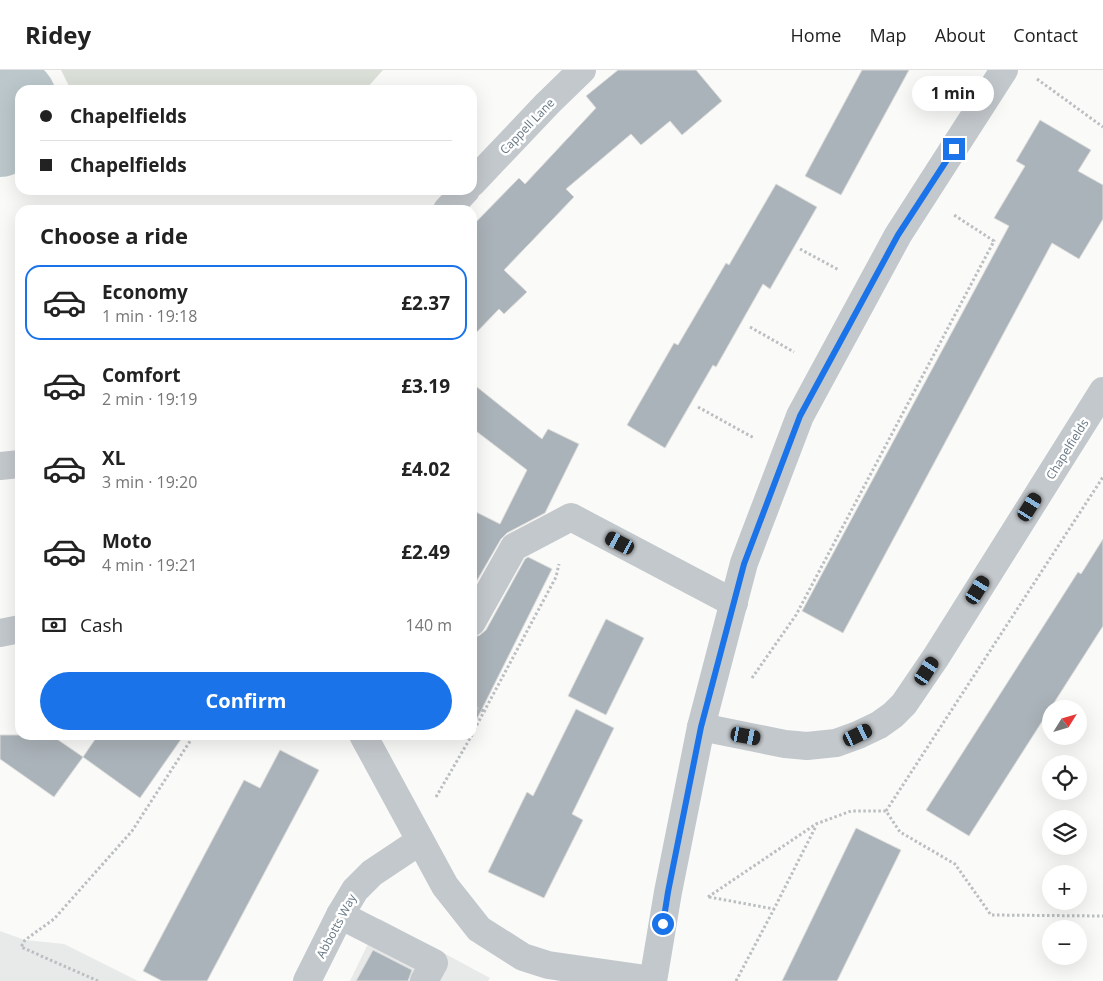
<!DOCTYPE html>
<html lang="en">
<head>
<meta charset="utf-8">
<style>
  body { margin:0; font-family:"Open Sans",sans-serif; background:#f2f2f2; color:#222; height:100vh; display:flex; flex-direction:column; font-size:19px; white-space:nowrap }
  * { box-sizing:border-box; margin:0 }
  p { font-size:16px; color:#767676 }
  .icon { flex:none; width:28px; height:28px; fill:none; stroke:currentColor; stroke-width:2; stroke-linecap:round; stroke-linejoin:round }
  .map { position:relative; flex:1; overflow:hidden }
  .panel { position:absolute; left:15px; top:135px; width:462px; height:535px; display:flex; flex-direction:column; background:#fff; border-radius:15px; box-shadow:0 5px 20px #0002 }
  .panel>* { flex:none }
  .top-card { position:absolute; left:15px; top:15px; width:462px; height:110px; border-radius:15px; box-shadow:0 5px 20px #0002; display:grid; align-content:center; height:110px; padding:0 25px; background:#fff }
  .needle { width:32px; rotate:53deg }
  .buttons { position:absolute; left:1042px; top:630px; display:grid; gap:10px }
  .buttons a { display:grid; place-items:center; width:45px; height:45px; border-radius:50%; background:#fff; box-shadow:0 5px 20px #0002; font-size:25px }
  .end { position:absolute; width:22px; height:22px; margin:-11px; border:6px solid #1a73e8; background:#fff; box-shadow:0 0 0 2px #fff }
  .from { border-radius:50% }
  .bubble { position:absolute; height:35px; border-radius:18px; background:#fff; box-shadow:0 5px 20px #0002; font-size:16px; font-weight:700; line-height:35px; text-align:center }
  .car { position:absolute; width:15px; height:30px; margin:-15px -8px; border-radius:6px; box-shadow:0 0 4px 1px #0007; background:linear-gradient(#222 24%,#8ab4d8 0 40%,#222 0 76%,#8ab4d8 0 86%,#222 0) }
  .top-card b { display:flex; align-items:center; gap:18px; height:48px; font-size:19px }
  .top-card b+b { border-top:1px solid #e0e0e0 }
  .top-card i { width:12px; height:12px; background:#222 }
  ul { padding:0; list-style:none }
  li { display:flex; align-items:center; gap:15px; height:75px; margin:0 10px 8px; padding:0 15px; border:2px solid transparent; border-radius:15px }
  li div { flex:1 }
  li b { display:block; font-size:19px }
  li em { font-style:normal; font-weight:700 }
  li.active { border-color:#1a73e8 }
  li>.icon { width:45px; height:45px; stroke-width:1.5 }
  h2 { padding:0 25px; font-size:22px; line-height:60px }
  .pay { display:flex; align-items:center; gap:12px; height:55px; padding:0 25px; font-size:19px }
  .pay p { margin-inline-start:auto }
  .button { display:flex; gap:10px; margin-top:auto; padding:10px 25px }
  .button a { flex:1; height:58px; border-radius:30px; background:#1a73e8; color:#fff; font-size:20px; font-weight:700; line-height:58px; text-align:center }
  header { display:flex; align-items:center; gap:30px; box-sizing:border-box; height:70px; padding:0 25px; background:#fff; border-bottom:1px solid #e0e0e0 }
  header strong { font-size:24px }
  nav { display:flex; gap:28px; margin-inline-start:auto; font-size:18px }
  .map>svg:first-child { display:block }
  .built { fill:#e8e9e9 }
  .green { fill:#dadfd7 }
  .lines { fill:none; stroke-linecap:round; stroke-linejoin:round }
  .river { stroke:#bbc7cb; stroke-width:72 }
  .building { fill:#aab3b9; stroke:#dcdcda }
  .path { stroke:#bbbfc2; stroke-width:3; stroke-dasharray:2.5 2.5; stroke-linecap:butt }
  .minor { stroke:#c3c8cc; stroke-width:28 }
  .route { stroke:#1a73e8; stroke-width:6 }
  .labels { text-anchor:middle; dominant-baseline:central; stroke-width:5; stroke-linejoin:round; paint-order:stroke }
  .street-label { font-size:12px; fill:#657683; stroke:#fff }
</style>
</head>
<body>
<header>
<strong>Ridey</strong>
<nav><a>Home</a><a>Map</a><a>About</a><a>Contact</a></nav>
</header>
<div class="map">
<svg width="1103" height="911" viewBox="0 0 1103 911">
  <rect width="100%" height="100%" fill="#fafaf8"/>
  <g class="built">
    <path d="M 380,849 L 490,908 L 488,911 L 350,911 Z"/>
    <path d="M 0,861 L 25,870 L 64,874 L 138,911 L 0,911 Z"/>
  </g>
  <path class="green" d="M 61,0 L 383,0 L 365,20 L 71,20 Z"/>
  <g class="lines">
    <path class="river" d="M 0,71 L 20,27"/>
  </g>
  <g class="building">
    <path d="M 618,0 L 696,0 L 722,31 L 682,65 L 670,51 L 641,75 L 631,64 L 566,119 L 574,127 L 504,200 L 527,222 L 504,244 L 499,239 L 472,267 L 472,156 L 519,108 L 525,114 L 596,38 L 586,26 Z"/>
    <path d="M 862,0 L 909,0 L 841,125 L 805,106 Z"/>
    <path d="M 1040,50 L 1091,80 L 1078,101 L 1103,115 L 1103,149 L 1079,189 L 1052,173 L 843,563 L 802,541 L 1009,156 L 994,148 L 1025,96 L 1016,91 Z"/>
    <path d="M 776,114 L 817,137 L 770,219 L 763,214 L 716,297 L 713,295 L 665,378 L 627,355 L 674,273 L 678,275 L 726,193 L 729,195 Z"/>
    <path d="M 472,313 L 542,369 L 548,359 L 579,374 L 545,443 L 507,463 L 501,469 L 472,519 L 472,440 L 500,454 L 527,400 L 472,358 Z"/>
    <path d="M 1103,469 L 1103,556 L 969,766 L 926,740 L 1078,502 L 1081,504 Z"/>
    <path d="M 528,487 L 552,499 L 472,659 L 472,568 L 480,565 L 486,560 L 525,489 Z"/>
    <path d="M 606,549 L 644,568 L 606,645 L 568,626 Z"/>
    <path d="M 576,639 L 614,658 L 572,744 L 583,750 L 544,828 L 488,802 L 527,722 L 533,726 Z"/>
    <path d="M 0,665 L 51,665 L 83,687 L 54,727 L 0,689 Z"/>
    <path d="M 98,665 L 184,665 L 140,728 L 83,687 Z"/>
    <path d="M 280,680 L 319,700 L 207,911 L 162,911 L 143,901 L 244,710 L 260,718 Z"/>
    <path d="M 856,758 L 901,780 L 837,911 L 782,911 Z"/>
    <path d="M 373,880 L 412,900 L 408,911 L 356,911 Z"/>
  </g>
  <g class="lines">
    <g class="path">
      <path d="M 1037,9 L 1103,57"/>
      <path d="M 800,179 L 839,200"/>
      <path d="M 750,257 L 794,282"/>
      <path d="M 698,337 L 754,368"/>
      <path d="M 752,608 L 796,545 L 994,171 L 954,145"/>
      <path d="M 472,636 L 486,642"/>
      <path d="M 472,664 L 556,507 L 559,494"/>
      <path d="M 436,727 L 472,665"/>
      <path d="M 886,741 L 1103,407"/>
      <path d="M 708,827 L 816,754 L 851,741 L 886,741 L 900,762 L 955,794 L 991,845 L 1103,846"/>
      <path d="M 709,827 L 774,839"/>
      <path d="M 98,911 L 21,877 L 25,870 L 54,849 L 132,761 L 194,665"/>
      <path d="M 736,911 L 774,839 L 816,756"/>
    </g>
    <g class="minor">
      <path d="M 472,113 L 547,34 L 582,0"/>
      <path d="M 447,140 L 466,120"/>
      <path d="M 0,396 L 20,394"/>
      <path d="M 472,552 L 514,477 L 571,447 L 734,533"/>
      <path d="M 0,563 L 20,559"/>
      <path d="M 701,657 L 785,674 L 807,676 L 836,673 L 858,665 L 879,655 L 893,645 L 904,634 L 936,587 L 1103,321"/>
      <path d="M 363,665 L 445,816 L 479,859 L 523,887 L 548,895 L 653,910"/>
      <path d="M 340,845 L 434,893 L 424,911"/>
      <path d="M 307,911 L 340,845 L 355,820 L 372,803 L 420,771"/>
      <path d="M 653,911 L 668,822 L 701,657 L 744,493 L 800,346 L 898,165 L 1004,0"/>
    </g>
  </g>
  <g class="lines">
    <path class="route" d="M 663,854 L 668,822 L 701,657 L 744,494 L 800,346 L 898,165 L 954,79"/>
  </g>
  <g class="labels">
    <g class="street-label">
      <text transform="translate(527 56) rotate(-46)">Cappell Lane</text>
      <text transform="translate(1067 379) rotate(-58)">Chapelfields</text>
      <text transform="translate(336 856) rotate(-62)">Abbotts Way</text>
    </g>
  </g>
</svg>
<div class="buttons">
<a><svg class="needle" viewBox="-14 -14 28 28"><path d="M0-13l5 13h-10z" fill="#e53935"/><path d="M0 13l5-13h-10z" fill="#767676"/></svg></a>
<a><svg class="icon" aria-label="locate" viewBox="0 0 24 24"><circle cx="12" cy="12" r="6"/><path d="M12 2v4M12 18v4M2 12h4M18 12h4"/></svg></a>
<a><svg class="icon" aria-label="layers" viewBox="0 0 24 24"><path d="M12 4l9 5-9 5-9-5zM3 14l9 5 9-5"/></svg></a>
<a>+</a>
<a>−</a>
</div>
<i class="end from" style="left:663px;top:854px"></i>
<i class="end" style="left:954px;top:79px"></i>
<div class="bubble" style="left:912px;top:6px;width:82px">1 min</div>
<i class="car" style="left:1030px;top:437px;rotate:32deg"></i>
<i class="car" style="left:620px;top:473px;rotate:298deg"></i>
<i class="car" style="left:978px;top:520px;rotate:32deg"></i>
<i class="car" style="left:927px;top:601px;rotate:33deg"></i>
<i class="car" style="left:858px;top:665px;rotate:64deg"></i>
<i class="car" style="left:746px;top:666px;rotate:101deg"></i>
<div class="top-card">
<b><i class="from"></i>Chapelfields</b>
<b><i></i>Chapelfields</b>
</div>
<section class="panel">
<h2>Choose a ride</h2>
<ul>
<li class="active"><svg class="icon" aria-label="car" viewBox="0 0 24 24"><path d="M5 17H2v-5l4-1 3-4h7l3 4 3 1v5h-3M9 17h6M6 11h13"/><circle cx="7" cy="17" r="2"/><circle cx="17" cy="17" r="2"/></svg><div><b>Economy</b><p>1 min · 19:18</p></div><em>£2.37</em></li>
<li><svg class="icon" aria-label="car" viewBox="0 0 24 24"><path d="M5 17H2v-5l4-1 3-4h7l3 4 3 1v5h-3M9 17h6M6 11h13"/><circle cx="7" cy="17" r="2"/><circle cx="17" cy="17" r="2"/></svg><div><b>Comfort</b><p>2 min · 19:19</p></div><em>£3.19</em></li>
<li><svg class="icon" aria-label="car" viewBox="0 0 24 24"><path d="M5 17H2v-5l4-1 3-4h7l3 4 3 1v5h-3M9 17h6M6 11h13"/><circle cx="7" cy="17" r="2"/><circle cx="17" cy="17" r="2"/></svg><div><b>XL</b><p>3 min · 19:20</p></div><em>£4.02</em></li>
<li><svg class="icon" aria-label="car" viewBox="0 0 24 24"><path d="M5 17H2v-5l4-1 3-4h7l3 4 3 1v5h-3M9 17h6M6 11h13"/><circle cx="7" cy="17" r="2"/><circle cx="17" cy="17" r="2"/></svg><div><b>Moto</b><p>4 min · 19:21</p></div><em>£2.49</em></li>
</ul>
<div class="pay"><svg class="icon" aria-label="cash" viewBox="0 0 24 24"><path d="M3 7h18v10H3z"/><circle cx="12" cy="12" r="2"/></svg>Cash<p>140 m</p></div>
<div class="button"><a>Confirm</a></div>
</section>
</div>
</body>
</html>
